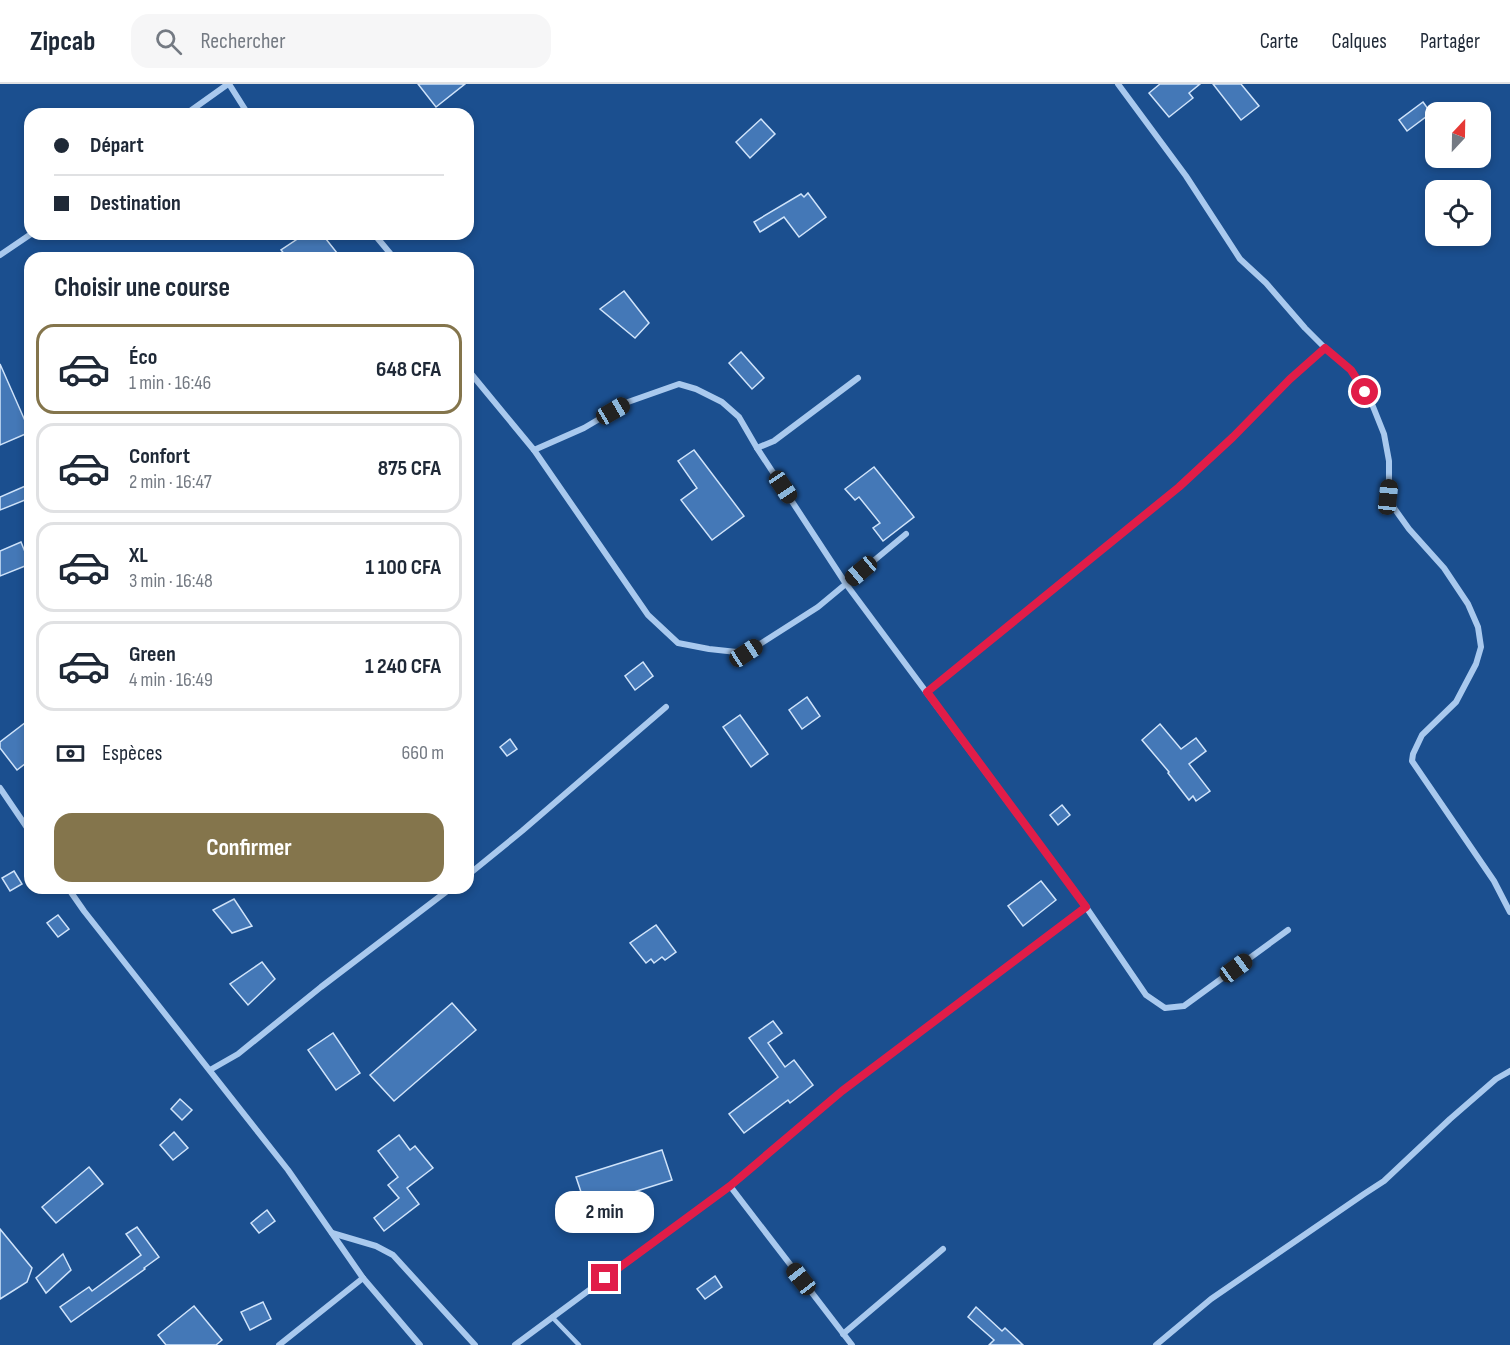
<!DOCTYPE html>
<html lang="fr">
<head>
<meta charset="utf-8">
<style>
  body { margin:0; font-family:"Sofia Sans Condensed",sans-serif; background:#f6f6f7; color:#1f2937; height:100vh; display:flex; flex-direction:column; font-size:22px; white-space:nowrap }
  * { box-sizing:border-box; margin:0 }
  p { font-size:20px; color:#747a83 }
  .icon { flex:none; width:33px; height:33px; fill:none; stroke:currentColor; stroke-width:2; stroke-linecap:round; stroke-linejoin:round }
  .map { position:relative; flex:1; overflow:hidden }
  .details { position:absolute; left:24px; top:168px; width:450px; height:642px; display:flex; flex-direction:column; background:#fff; border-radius:18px; box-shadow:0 3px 9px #0003 }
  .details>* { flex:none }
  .hud { position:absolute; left:24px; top:24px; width:450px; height:132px; border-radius:18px; box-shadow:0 3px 9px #0003; display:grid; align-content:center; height:132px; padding:0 30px; background:#fff }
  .needle { width:39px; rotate:22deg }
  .fabs { position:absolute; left:1425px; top:18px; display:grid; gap:12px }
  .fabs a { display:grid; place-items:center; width:66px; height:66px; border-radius:12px; background:#fff; box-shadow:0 3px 9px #0003; font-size:30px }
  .end { position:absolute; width:27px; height:27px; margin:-14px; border:8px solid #e11d48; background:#fff; box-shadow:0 0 0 3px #fff }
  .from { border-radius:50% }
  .bubble { position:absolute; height:42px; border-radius:18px; background:#fff; box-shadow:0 3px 9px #0003; font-size:20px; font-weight:700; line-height:42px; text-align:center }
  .car { position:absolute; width:18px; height:36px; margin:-18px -9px; border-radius:8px; box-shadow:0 0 4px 2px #0007; background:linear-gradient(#222 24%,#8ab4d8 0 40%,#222 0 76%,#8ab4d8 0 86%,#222 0) }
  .hud b { display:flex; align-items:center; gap:21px; height:57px; font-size:22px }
  .hud b+b { border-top:2px solid #e0e1e3 }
  .hud i { width:15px; height:15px; background:#1f2937 }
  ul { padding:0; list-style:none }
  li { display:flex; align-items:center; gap:18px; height:90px; margin:0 12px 9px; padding:0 18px; border:3px solid #e0e1e3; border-radius:18px }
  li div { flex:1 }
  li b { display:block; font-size:22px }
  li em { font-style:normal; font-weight:700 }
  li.selected { border-color:#84754c }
  li>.icon { width:54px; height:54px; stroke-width:1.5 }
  h2 { padding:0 30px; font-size:27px; line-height:72px }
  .pay { display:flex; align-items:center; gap:15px; height:66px; padding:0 30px; font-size:22px }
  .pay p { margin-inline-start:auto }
  .cta { display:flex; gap:12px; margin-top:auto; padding:12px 30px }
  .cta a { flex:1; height:69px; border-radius:18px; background:#84754c; color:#fff; font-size:24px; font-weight:700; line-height:69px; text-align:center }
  header { display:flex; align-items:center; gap:36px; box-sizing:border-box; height:84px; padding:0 30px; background:#fff; border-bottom:2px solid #e0e1e3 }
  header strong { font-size:28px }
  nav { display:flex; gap:33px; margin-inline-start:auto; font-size:21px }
  .search { width:420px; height:54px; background:#f6f6f7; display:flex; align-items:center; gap:15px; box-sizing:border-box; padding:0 21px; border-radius:18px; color:#747a83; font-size:22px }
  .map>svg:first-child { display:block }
  .building { fill:#4478b7; stroke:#cfe3fa; stroke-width:1.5 }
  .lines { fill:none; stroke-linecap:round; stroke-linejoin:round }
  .service { stroke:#a9c9ee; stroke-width:4.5 }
  .minor { stroke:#a9c9ee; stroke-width:6 }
  .route { stroke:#e11d48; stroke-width:8 }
</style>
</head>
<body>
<header>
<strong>Zipcab</strong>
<div class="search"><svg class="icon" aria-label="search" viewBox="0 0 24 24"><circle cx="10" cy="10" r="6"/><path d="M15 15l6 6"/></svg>Rechercher</div>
<nav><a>Carte</a><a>Calques</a><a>Partager</a></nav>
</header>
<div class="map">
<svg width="1510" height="1261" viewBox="0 0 1510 1261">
  <rect width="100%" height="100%" fill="#1b4f8f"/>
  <g class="building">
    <path d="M 418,0 L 465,0 L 436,23 Z"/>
    <path d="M 1160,0 L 1200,0 L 1189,9 L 1193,14 L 1169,33 L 1149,9 Z"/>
    <path d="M 1213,0 L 1241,0 L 1259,22 L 1241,36 Z"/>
    <path d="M 1423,18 L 1431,29 L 1407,47 L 1399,36 Z"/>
    <path d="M 761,35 L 775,50 L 750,74 L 736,58 Z"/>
    <path d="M 808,109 L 826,133 L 799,153 L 784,133 L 760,148 L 754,138 L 801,110 L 804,113 Z"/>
    <path d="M 305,150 L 322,150 L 341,174 L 288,174 L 281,166 Z"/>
    <path d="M 624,207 L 649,239 L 635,254 L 600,225 Z"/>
    <path d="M 741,268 L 764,294 L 752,305 L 729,279 Z"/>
    <path d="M 0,280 L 30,348 L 0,361 Z"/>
    <path d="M 694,366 L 744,432 L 712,456 L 681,416 L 697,404 L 678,377 Z"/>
    <path d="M 874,383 L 914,433 L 883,457 L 873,444 L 880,439 L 859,413 L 855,416 L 845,405 Z"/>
    <path d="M 30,400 L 30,414 L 0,426 L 0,413 Z"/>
    <path d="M 21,458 L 30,480 L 0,492 L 0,467 Z"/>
    <path d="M 643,578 L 653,592 L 635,606 L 625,592 Z"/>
    <path d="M 807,613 L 820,632 L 802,645 L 789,626 Z"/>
    <path d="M 740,631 L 768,670 L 751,683 L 723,643 Z"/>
    <path d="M 30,635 L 30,676 L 17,686 L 0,664 L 0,658 Z"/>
    <path d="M 1160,640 L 1181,665 L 1196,654 L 1206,667 L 1189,680 L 1210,707 L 1196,717 L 1193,712 L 1189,716 L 1168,689 L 1169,688 L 1142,656 Z"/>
    <path d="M 510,655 L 517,665 L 507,672 L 500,663 Z"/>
    <path d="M 1062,721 L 1070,731 L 1058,741 L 1050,731 Z"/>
    <path d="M 14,787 L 22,800 L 10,807 L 2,794 Z"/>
    <path d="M 1041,797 L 1056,816 L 1023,842 L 1008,822 Z"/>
    <path d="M 234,815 L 252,842 L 232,849 L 213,826 Z"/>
    <path d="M 58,831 L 69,845 L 58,853 L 47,839 Z"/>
    <path d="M 656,841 L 676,868 L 665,876 L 662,873 L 654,879 L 651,875 L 646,879 L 630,859 Z"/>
    <path d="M 262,878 L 275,895 L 248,921 L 230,900 Z"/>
    <path d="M 452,919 L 476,946 L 394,1017 L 370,991 Z"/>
    <path d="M 773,937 L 782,949 L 768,959 L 785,983 L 794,976 L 813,1001 L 790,1019 L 788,1016 L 744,1049 L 729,1030 L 778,993 L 749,954 Z"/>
    <path d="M 333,949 L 360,989 L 336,1006 L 308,966 Z"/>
    <path d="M 180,1015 L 192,1026 L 182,1036 L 171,1025 Z"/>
    <path d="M 174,1048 L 188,1064 L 173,1076 L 160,1061 Z"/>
    <path d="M 399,1051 L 410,1066 L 415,1062 L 433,1084 L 407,1104 L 419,1120 L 384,1147 L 374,1134 L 399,1114 L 388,1101 L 398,1093 L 378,1067 Z"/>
    <path d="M 662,1066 L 672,1096 L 586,1123 L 576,1093 Z"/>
    <path d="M 89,1083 L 103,1100 L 56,1139 L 42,1123 Z"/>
    <path d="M 267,1126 L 275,1137 L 259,1149 L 251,1139 Z"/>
    <path d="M 137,1143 L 159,1173 L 144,1184 L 145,1185 L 71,1238 L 60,1223 L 89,1203 L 92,1207 L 141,1171 L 126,1150 Z"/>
    <path d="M 0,1145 L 32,1184 L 27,1198 L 0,1215 Z"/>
    <path d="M 63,1170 L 71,1186 L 46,1209 L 36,1194 Z"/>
    <path d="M 715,1192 L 722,1203 L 705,1215 L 697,1205 Z"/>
    <path d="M 263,1218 L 271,1235 L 250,1246 L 241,1228 Z"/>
    <path d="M 194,1222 L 222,1256 L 216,1261 L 166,1261 L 158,1251 Z"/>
    <path d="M 976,1223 L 1002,1247 L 1005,1244 L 1023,1261 L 989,1261 L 994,1256 L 968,1233 Z"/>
  </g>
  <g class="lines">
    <path class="service" d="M 552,1233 L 579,1261"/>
    <g class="minor">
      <path d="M 229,0 L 248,30"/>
      <path d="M 1118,0 L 1186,92 L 1240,175 L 1266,199 L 1305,244 L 1325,264 L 1351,286 L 1372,320 L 1384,350 L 1389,377 L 1389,399 L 1388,413 L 1394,424 L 1409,445 L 1444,484 L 1468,520 L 1478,543 L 1481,563 L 1476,580 L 1456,618 L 1422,651 L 1413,670 L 1412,677 L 1494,797 L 1510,828"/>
      <path d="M 186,30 L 228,0"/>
      <path d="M 374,150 L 394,174"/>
      <path d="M 0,171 L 31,150"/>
      <path d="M 468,286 L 534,366 L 584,344 L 628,318 L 679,300 L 696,305 L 722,318 L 739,333 L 757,364 L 774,357 L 858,294"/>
      <path d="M 757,364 L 846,500 L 1086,823 L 1146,911 L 1165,924 L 1184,922 L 1288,846"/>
      <path d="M 534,366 L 648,531 L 678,559 L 709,565 L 746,569 L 818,523 L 906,450"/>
      <path d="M 927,608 L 1179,403 L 1233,353 L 1290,295 L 1325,264"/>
      <path d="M 0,704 L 30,748"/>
      <path d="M 468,791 L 522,747 L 666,623"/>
      <path d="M 68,804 L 84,827 L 288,1086 L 363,1194 L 420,1261"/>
      <path d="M 210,986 L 238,970 L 321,903 L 451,804"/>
      <path d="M 730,1102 L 852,1261"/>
      <path d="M 332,1149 L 376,1162 L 393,1171 L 475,1261"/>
      <path d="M 843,1250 L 943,1165"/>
      <path d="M 279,1261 L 363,1194"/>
      <path d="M 515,1261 L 730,1102 L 842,1007 L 1086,823"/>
      <path d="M 1156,1261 L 1211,1215 L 1364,1110 L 1384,1097 L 1450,1035 L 1496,995 L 1510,987"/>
    </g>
  </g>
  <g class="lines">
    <path class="route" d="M 605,1194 L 730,1102 L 842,1007 L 1086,823 L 927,608 L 1179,403 L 1233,353 L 1290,295 L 1325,264 L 1351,286 L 1365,308"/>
  </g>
</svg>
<div class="fabs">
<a><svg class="needle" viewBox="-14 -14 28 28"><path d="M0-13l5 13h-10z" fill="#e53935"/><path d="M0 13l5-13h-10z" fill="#747a83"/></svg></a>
<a><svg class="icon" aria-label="locate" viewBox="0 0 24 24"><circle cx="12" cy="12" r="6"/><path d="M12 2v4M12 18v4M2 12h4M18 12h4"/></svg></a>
</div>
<i class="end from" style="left:1365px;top:308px"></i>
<i class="end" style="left:605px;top:1194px"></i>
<div class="bubble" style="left:555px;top:1107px;width:99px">2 min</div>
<i class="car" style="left:613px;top:327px;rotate:60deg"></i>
<i class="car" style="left:783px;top:403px;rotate:146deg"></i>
<i class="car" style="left:1388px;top:413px;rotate:6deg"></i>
<i class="car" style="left:861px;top:487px;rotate:230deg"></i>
<i class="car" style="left:746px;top:569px;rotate:57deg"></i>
<i class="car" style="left:1236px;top:884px;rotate:54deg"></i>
<i class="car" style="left:801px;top:1195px;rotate:322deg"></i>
<div class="hud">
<b><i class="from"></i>Départ</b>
<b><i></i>Destination</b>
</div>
<section class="details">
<h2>Choisir une course</h2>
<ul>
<li class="selected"><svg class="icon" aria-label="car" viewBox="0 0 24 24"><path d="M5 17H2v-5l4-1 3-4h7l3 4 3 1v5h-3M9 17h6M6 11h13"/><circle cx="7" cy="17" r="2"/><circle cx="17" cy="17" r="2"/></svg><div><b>Éco</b><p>1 min · 16:46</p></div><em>648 CFA</em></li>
<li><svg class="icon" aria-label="car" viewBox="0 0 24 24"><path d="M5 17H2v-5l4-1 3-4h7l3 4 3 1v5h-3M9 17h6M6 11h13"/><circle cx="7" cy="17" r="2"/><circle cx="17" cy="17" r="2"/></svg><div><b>Confort</b><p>2 min · 16:47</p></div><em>875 CFA</em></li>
<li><svg class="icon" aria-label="car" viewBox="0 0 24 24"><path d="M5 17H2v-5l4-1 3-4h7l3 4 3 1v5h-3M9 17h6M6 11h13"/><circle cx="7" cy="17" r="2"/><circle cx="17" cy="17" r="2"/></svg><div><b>XL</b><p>3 min · 16:48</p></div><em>1 100 CFA</em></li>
<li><svg class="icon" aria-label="car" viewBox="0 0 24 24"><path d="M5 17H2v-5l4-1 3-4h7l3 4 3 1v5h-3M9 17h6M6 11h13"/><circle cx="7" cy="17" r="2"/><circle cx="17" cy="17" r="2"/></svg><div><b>Green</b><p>4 min · 16:49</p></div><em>1 240 CFA</em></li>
</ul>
<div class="pay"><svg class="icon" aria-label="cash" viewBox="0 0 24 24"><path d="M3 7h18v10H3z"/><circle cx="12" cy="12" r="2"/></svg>Espèces<p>660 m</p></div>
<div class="cta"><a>Confirmer</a></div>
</section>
</div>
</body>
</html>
